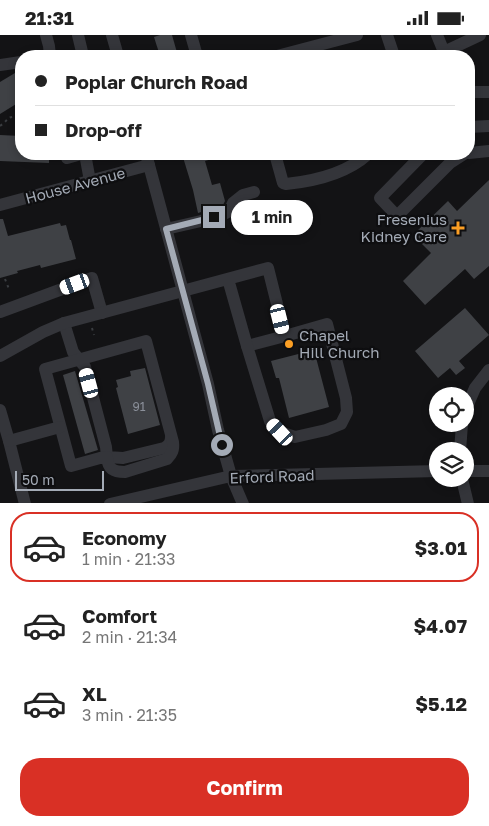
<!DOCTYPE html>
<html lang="en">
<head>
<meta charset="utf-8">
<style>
  body { margin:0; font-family:"Golos Text",sans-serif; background:#f6f6f6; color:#222; height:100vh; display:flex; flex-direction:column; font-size:19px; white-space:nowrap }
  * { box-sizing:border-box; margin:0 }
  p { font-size:16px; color:#767676 }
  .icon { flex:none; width:28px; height:28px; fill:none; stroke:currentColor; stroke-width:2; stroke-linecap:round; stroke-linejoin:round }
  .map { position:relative; height:468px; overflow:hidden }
  .sheet { display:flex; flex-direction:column; background:#fff; flex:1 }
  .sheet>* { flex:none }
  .top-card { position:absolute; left:15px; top:15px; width:460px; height:110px; border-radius:20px; box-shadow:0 2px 8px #0003; display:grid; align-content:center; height:110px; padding:0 20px; background:#fff }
  .controls { position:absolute; left:429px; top:352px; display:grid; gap:10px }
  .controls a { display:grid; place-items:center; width:45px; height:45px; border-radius:50%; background:#fff; box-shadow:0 2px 8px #0003; font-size:25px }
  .scale { position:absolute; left:15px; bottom:12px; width:89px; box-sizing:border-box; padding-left:5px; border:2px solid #a4abb6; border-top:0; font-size:14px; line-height:18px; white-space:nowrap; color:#a4abb6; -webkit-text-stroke:4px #0e0e10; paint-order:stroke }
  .end { position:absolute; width:22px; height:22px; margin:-11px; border:6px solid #a4abb6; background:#111; box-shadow:0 0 0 2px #111 }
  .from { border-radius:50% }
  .bubble { position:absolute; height:35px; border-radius:18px; background:#fff; box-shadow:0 2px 8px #0003; font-size:16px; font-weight:700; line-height:35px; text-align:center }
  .car { position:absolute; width:15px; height:30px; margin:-15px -8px; border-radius:6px; box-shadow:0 0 4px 1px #0007; background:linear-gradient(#fff 24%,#345 0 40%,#fff 0 76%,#345 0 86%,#fff 0) }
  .top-card b { display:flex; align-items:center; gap:18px; height:48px; font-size:19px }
  .top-card b+b { border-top:1px solid #e0e0e0 }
  .top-card i { width:12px; height:12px; background:#222 }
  ul { padding:9px 0 0; list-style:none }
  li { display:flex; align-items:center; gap:15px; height:70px; margin:0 10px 8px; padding:0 10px; border:2px solid transparent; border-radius:20px }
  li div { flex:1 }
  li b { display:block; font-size:19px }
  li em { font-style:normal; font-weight:700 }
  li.on { border-color:#d93025 }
  li>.icon { width:45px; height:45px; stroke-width:1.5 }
  .cta { display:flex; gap:10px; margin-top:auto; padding:10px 20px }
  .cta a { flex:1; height:58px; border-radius:20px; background:#d93025; color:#fff; font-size:20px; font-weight:700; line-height:58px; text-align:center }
  .status { display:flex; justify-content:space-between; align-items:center; height:35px; padding:0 25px; background:#fff; direction:ltr }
  .status svg { height:14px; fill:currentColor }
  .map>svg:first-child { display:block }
  .building { fill:#3f4145 }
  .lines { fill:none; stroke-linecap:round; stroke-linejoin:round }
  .path { stroke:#3a3d41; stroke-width:2; stroke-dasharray:2.5 4; stroke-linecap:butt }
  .minor { stroke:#34353a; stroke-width:12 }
  .route { stroke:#a4abb6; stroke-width:6 }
  .poi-dot { fill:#fc9f24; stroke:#0e0e10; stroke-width:2 }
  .labels { text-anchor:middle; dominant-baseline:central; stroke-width:4.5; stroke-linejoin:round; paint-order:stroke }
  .number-label { font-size:12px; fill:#8b909a }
  .street-label { font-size:15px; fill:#a4abb6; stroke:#0e0e10 }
  .poi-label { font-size:15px; fill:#a4abb6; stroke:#0e0e10; text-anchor:end }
</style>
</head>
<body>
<div class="status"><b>21:31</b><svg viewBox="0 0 49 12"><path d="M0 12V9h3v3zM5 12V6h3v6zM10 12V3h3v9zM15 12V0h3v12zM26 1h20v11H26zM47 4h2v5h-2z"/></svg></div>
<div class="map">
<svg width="489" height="469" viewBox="0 0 489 469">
  <rect width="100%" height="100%" fill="#131315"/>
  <g class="building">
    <path d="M 160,0 L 172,0 L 178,21 L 160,21 L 154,2 Z"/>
    <path d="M 20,35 L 21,35 L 21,66 L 0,79 L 0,47 Z"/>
    <path d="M 0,100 L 21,101 L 21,119 L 49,119 L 49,128 L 0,126 Z"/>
    <path d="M 182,119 L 222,119 L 222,121 L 205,126 L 212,150 L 220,148 L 225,166 L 223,170 L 198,178 L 193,155 Z"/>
    <path d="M 489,145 L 489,231 L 474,244 L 465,234 L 425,270 L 403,246 L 431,218 L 413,200 L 448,166 L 457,176 Z"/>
    <path d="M 0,184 L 3,184 L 8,201 L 60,188 L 61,191 L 66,190 L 70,205 L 71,205 L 76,224 L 41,233 L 40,230 L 17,236 L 18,238 L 0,243 Z"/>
    <path d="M 465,273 L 489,300 L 459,326 L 465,333 L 456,340 L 450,333 L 438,343 L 415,316 Z"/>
    <path d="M 314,315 L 329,372 L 289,383 L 279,343 L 276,343 L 271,326 Z"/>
    <path d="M 145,333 L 160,390 L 128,399 L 116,353 L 118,352 L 116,345 L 131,341 L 130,336 Z"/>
    <path d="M 75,336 L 98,415 L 85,419 L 63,340 Z"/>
  </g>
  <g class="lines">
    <g class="path">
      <path d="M 0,91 C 11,83 5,81 21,82"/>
      <path d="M 5,244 L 9,254"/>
      <path d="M 92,293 L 94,300"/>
    </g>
    <g class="minor">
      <path d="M 46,0 L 49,11 L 50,21"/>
      <path d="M 78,0 L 83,21"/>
      <path d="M 112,0 L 118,21"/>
      <path d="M 191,0 L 197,21"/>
      <path d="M 387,0 L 394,21"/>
      <path d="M 437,0 L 444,17 L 480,0"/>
      <path d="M 277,21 L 357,0"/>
      <path d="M 0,30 L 21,27"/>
      <path d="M 469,57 L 489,57"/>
      <path d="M 469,92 L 489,91"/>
      <path d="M 469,118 L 489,116"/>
      <path d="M 66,119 L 67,123 L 81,119"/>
      <path d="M 85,119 L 90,146"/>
      <path d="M 146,119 L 208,349 L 218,395 L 231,441 L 243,469"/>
      <path d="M 275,119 L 283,148 L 286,149 C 316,146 346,139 368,119"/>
      <path d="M 423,119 L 380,163 L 397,181 L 450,128 L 464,119"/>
      <path d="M 0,170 L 149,130"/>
      <path d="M 166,194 L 201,186 L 226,178 L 230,175 L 233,168 L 243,160 L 254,157"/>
      <path d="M 0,277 L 92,243 L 102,278"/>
      <path d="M 64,288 L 73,317 L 85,332 L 106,412 L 107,422 L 123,423 L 164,413 C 169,411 171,407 171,402"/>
      <path d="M 146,306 L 173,407 C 174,415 172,419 167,424 L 125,437 C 113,437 108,434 107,422 L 100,423 L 71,431 L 45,334 Z"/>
      <path d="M 247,311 L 285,301"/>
      <path d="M 0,321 L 43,297 L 64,288 L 268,233 L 285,301 L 327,289 L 346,363 L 347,377 L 341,389 L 326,395 L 295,402 L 280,397 L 270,386 L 247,311 L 228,244"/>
      <path d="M 0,375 L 9,406 L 25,469"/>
      <path d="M 465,376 L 475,353 L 489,335"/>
      <path d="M 9,406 L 60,392"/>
      <path d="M 460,416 L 462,389"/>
      <path d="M 465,436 L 489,436"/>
      <path d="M 462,444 L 468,469"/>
      <path d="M 110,469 L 231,441 L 438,436"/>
    </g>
  </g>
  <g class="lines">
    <path class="route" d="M 214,182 L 166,194 L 208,349 L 222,410"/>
  </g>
  <g class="poi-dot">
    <path d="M455.5 185.5h5v5h5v5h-5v5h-5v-5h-5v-5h5z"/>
    <circle cx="289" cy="309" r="5"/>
  </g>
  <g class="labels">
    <g class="number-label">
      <text x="139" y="371">91</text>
    </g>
    <g class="street-label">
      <text transform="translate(75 150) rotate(-15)">House Avenue</text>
      <text transform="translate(272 441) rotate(-2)">Erford Road</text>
    </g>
    <g class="poi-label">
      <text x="447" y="184">Fresenius<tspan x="447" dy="17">Kidney Care</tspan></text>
      <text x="299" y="300" text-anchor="start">Chapel<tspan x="299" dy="17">Hill Church</tspan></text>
    </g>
  </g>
</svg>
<div class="controls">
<a><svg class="icon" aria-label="locate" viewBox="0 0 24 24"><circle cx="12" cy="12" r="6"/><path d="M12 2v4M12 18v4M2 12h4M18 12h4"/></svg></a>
<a><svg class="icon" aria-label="layers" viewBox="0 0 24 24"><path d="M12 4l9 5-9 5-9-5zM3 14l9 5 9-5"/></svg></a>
</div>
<div class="scale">50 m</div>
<i class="end from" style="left:222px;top:410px"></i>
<i class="end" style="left:214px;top:182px"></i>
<div class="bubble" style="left:231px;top:165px;width:82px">1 min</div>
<i class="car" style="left:75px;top:249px;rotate:250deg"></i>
<i class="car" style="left:280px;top:284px;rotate:166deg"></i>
<i class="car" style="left:89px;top:348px;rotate:345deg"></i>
<i class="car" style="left:280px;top:397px;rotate:317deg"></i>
<div class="top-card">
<b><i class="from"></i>Poplar Church Road</b>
<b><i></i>Drop-off</b>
</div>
</div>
<section class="sheet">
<ul>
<li class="on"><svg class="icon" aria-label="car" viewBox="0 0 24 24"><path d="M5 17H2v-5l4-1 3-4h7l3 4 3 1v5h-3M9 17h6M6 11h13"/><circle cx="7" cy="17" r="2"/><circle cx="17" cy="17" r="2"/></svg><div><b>Economy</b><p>1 min · 21:33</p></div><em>$3.01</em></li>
<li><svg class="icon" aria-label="car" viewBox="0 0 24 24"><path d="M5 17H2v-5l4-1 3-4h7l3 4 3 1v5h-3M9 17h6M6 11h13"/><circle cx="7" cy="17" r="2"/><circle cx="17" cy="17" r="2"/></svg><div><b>Comfort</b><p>2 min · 21:34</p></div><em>$4.07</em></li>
<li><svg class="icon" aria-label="car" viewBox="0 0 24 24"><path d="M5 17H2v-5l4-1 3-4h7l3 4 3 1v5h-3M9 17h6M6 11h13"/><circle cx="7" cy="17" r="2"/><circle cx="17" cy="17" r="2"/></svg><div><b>XL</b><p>3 min · 21:35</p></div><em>$5.12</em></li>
</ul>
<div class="cta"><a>Confirm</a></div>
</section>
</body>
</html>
